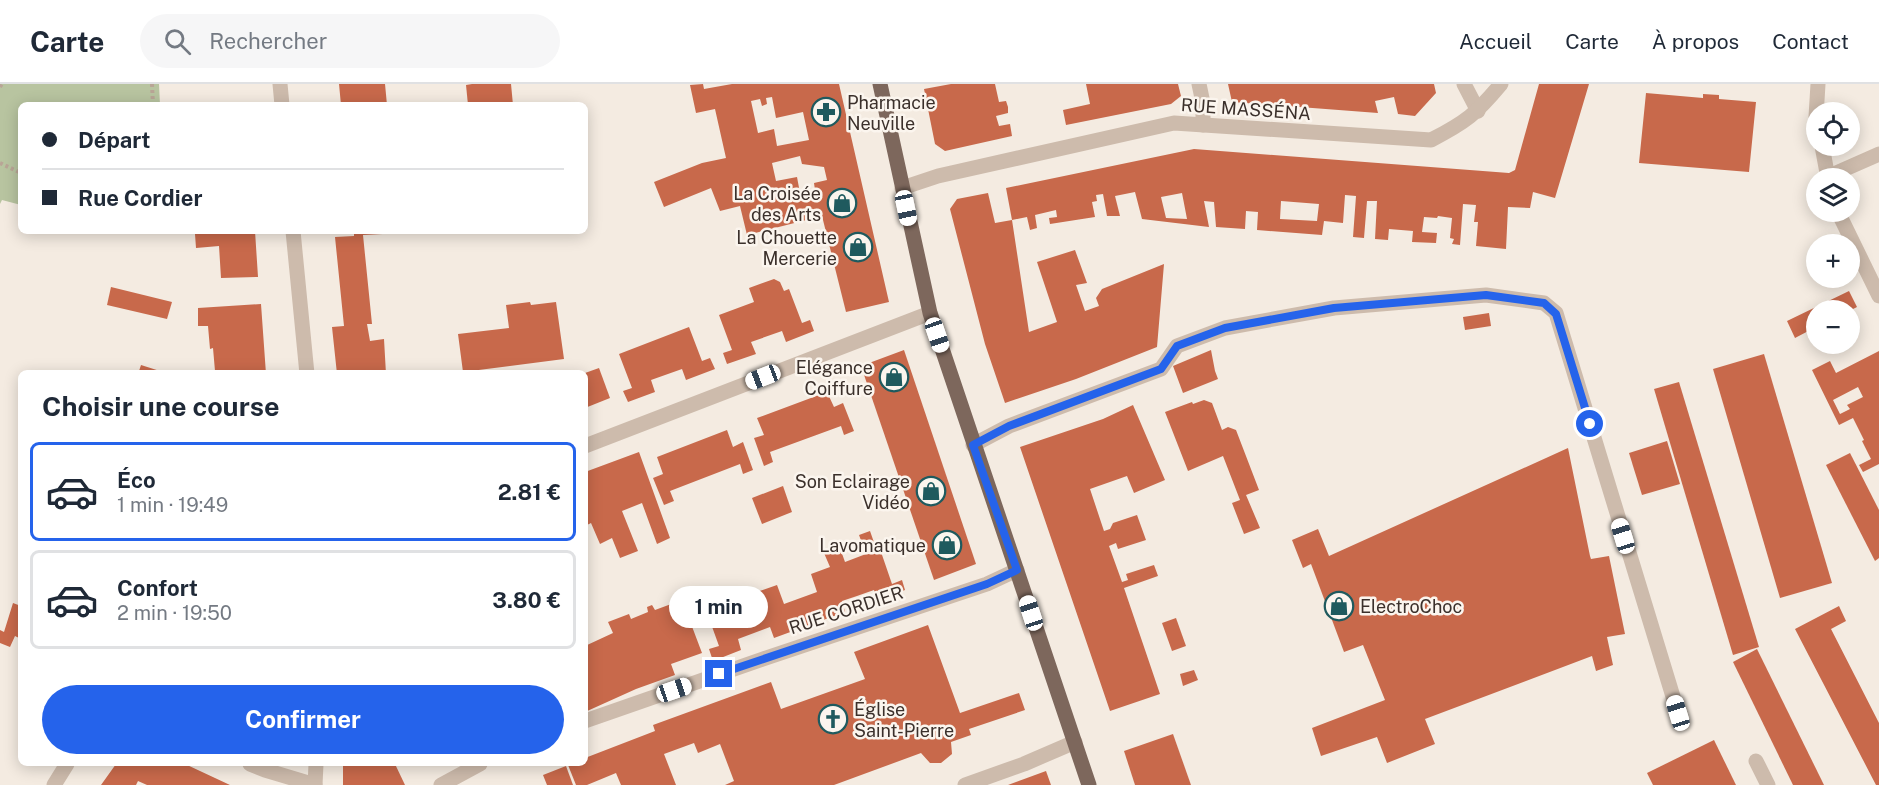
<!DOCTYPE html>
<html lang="fr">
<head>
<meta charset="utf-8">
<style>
  body { margin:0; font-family:"Public Sans",sans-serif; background:#f6f6f7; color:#1f2937; height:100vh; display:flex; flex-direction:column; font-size:22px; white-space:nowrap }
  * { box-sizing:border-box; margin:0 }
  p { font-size:20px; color:#747a83 }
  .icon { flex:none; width:33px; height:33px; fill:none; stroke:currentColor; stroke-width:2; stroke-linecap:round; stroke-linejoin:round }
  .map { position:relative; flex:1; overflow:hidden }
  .side { position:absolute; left:18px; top:286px; width:570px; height:396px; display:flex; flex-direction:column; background:#fff; border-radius:9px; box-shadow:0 3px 15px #0003 }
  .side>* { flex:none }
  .guide { position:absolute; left:18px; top:18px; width:570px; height:132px; border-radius:9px; box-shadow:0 3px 15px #0003; display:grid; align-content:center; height:132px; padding:0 24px; background:#fff }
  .buttons { position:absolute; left:1806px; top:18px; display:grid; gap:12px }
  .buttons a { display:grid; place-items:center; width:54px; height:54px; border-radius:50%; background:#fff; box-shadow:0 3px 15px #0003; font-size:30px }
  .end { position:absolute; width:27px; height:27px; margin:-14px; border:8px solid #2563eb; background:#fff; box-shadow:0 0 0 3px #fff }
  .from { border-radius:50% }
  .bubble { position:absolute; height:42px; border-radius:21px; background:#fff; box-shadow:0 3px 15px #0003; font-size:20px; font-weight:700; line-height:42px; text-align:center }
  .car { position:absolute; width:18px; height:36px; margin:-18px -9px; border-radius:8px; box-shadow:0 0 4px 2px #0007; background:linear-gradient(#fff 24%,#345 0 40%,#fff 0 76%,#345 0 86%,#fff 0) }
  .guide b { display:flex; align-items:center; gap:21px; height:57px; font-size:22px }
  .guide b+b { border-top:2px solid #e0e1e3 }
  .guide i { width:15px; height:15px; background:#1f2937 }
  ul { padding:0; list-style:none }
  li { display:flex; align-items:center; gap:18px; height:99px; margin:0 12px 9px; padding:0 12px; border:3px solid #e0e1e3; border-radius:9px }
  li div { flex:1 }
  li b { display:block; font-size:22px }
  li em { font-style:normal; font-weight:700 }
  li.selected { border-color:#2563eb }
  li>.icon { width:54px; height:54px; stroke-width:1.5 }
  h2 { padding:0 24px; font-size:27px; line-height:72px }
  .action { display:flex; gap:12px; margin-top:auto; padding:12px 24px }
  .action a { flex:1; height:69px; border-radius:36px; background:#2563eb; color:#fff; font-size:24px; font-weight:700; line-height:69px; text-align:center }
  header { display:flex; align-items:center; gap:36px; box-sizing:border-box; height:84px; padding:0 30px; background:#fff; border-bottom:2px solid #e0e1e3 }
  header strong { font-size:28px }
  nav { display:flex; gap:33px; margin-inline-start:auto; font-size:21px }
  .search { width:420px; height:54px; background:#f6f6f7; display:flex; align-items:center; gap:15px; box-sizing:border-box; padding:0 21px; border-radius:33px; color:#747a83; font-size:22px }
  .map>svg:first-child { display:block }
  .green { fill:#b8c4a0 }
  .building { fill:#c8694b; fill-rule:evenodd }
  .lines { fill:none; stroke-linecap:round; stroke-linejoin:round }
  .path { stroke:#b9a596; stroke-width:4; stroke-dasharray:3 3; stroke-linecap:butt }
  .minor { stroke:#cdbbac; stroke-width:15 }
  .major { stroke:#7d675c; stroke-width:15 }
  .route { stroke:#2563eb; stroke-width:8 }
  .labels { text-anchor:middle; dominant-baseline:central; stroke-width:5; stroke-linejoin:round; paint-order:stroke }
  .poi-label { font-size:18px; fill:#3b302b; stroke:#fbf5ee; text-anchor:end }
  .street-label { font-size:18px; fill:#3b302b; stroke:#fbf5ee }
</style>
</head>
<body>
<header>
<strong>Carte</strong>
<div class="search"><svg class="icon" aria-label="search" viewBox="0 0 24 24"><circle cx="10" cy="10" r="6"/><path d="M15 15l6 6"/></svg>Rechercher</div>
<nav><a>Accueil</a><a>Carte</a><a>À propos</a><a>Contact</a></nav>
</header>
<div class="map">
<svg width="1879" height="701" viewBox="0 0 1879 701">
  <rect width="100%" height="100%" fill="#f4ebe1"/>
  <path class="green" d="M 0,0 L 159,0 L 160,21 L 21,21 L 21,121 L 2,116 L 0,120 Z"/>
  <g class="building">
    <path d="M 339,0 L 385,0 L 387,21 L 341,21 Z"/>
    <path d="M 472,0 L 511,0 L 513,21 L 468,21 L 466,1 Z"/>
    <path d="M 703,0 L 704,5 L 732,0 L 839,0 L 889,218 L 846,228 L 822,132 L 747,151 L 740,122 L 720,127 L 711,104 L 664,123 L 654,98 L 702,79 L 726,74 L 715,25 L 696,29 L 690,1 ZM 772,13 L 776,34 L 803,28 L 809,56 L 777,62 L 774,45 L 758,49 L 751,17 L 760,15 L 762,22 L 767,20 L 766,14 ZM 800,72 L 802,80 L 824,83 L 827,96 L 814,99 L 815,106 L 800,109 L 797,93 L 776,97 L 772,79 Z"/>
    <path d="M 951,0 L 995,0 L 999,18 L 1006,17 L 1008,23 L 1008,29 L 996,32 L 999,42 L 1010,40 L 1012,52 L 945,67 L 935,60 L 924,5 Z"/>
    <path d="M 1086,0 L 1178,0 L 1181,12 L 1171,20 L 1066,41 L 1063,26 L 1090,20 Z"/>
    <path d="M 1228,0 L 1434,0 L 1436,9 L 1415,32 L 1398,30 L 1394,13 L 1375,17 L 1378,29 L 1232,18 Z"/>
    <path d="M 1539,0 L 1589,0 L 1555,114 L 1533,108 L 1530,124 L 1508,123 L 1506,165 L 1476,162 L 1478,138 L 1474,138 L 1476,121 L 1463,120 L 1460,161 L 1452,160 L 1454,155 L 1450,154 L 1452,134 L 1438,132 L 1437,134 L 1424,133 L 1422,148 L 1437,149 L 1436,159 L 1412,158 L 1413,147 L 1389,145 L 1388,156 L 1375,155 L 1377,117 L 1367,117 L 1364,154 L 1353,153 L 1356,112 L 1345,111 L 1343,139 L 1324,137 L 1322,151 L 1257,146 L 1258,128 L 1246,127 L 1245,145 L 1216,143 L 1214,118 L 1204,117 L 1209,143 L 1142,135 L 1135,108 L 1115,112 L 1120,132 L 1107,132 L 1103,110 L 1096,111 L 1097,117 L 1092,118 L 1095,133 L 1050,140 L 1049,134 L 1057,133 L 1056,126 L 1035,131 L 1037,144 L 1030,146 L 1027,133 L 1012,136 L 1006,104 L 1194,65 L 1509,89 L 1515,86 ZM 1182,109 L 1187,135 L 1166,134 L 1161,113 ZM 1281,117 L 1319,120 L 1317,137 L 1280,135 Z"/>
    <path d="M 1646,9 L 1703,14 L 1703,10 L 1719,11 L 1719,15 L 1756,18 L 1749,88 L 1639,79 Z"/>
    <path d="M 988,109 L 995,139 L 1012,136 L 1029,248 L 1057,238 L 1037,178 L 1075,166 L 1087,199 L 1076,201 L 1085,227 L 1099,222 L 1096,214 L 1102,205 L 1164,180 L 1157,263 L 1076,295 L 1005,319 L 985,260 L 950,125 L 957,115 Z"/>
    <path d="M 217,147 L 255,147 L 258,193 L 221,194 L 219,162 L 196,164 L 195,150 Z"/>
    <path d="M 354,147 L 401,147 L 402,149 L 363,151 L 372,240 L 367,240 L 370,257 L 384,255 L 386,290 L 337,290 L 332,243 L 344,242 L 335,153 L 354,152 Z"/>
    <path d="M 774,195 L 780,198 L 784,207 L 789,205 L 802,239 L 810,236 L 814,247 L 786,258 L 782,247 L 751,258 L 756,270 L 727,280 L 723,269 L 732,266 L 719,231 L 754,218 L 749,204 Z"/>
    <path d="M 111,203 L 172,218 L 167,235 L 107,221 Z"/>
    <path d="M 1849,207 L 1857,223 L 1851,226 L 1816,226 L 1816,243 L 1795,254 L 1787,237 Z"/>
    <path d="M 530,218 L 531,221 L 556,218 L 564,275 L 463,288 L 458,250 L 509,244 L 506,221 Z"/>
    <path d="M 261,220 L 266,290 L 210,290 L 210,288 L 215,287 L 213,264 L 210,265 L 208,242 L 198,242 L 198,224 Z"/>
    <path d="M 1489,229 L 1491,242 L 1465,246 L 1463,233 Z"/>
    <path d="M 689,243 L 702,277 L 710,274 L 715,285 L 686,296 L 682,285 L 651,296 L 655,308 L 628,318 L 623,307 L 632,304 L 619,270 Z"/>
    <path d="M 904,266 L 976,480 L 934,496 L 861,282 Z"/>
    <path d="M 1211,266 L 1215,287 L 1218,295 L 1183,309 L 1173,282 Z"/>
    <path d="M 1879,267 L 1879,380 L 1863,388 L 1859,381 L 1871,375 L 1862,357 L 1864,356 L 1853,334 L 1839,341 L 1812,286 L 1830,277 L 1836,289 ZM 1858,303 L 1863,313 L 1847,321 L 1850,325 L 1840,330 L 1833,316 Z"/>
    <path d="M 1764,270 L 1832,499 L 1780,514 L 1713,285 Z"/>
    <path d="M 141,281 L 163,288 L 163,290 L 138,290 Z"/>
    <path d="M 599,284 L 610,314 L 585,324 L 585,289 Z"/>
    <path d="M 1679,298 L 1759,563 L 1733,571 L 1654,305 Z"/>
    <path d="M 827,308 L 834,323 L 843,319 L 854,347 L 844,351 L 841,342 L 770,368 L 773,378 L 764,382 L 754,354 L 764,351 L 757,334 Z"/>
    <path d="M 1204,316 L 1212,319 L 1222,346 L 1228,343 L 1236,346 L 1259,406 L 1246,411 L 1260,444 L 1244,450 L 1232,419 L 1240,416 L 1223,372 L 1188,387 L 1165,328 L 1192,318 L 1193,320 Z"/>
    <path d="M 1133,321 L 1165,396 L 1134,409 L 1127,392 L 1090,405 L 1104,447 L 1110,445 L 1113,439 L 1137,431 L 1146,456 L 1118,465 L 1116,459 L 1109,462 L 1122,498 L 1128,496 L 1126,490 L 1154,481 L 1158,492 L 1124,504 L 1160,610 L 1110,627 L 1020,363 L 1103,335 Z"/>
    <path d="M 727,346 L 733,363 L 743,358 L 753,386 L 743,390 L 740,380 L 670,407 L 674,417 L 664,421 L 653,394 L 663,390 L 657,373 Z"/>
    <path d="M 1667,357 L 1680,400 L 1642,411 L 1629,369 Z"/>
    <path d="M 1568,364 L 1590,472 L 1591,475 L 1609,472 L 1625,550 L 1607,553 L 1613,581 L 1596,587 L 1592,572 L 1425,635 L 1435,660 L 1387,679 L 1377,653 L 1321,672 L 1312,644 L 1385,616 L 1363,561 L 1344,568 L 1311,480 L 1303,484 L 1292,456 L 1318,445 L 1329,472 Z"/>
    <path d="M 639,368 L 670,454 L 657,460 L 642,419 L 622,427 L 638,467 L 620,474 L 612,454 L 600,460 L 591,439 L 585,442 L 585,388 Z"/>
    <path d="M 1850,369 L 1879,426 L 1879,474 L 1875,477 L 1826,381 Z"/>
    <path d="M 783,402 L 792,428 L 762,440 L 752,414 Z"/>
    <path d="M 870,447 L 877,467 L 880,465 L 892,500 L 902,496 L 905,506 L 877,517 L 874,506 L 857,512 L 842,517 L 845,528 L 774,554 L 770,543 L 738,555 L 741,566 L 713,577 L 709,565 L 719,562 L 706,526 L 777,501 L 784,520 L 817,508 L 811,490 L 830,483 L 824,469 L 840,464 L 845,478 L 866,470 L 859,451 Z"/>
    <path d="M 682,516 L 702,569 L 671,580 L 675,591 L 636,605 L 585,628 L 585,562 L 613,549 L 608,538 L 629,530 L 631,535 L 648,528 L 647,523 L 652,521 L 655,526 Z"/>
    <path d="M 13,519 L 21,522 L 21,555 L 15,552 L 10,563 L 0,559 L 0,546 L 4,548 Z"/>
    <path d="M 1839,522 L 1846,537 L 1831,545 L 1879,639 L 1879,701 L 1876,701 L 1795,545 Z"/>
    <path d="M 1176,534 L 1186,562 L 1172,567 L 1162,539 Z"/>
    <path d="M 928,541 L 960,629 L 1019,609 L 1025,626 L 969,645 L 971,651 L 951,658 L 952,670 L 941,679 L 930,679 L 921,669 L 834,701 L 725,701 L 734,697 L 720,660 L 698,669 L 694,659 L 664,670 L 676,701 L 621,701 L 616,689 L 587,701 L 576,701 L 568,681 L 585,680 L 585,674 L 655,647 L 653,641 L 771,598 L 781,625 L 865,595 L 854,568 Z"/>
    <path d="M 1757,565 L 1824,701 L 1793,701 L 1733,578 Z"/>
    <path d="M 1194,586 L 1198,596 L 1183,602 L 1180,590 Z"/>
    <path d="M 1173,650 L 1191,701 L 1135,701 L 1124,667 Z"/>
    <path d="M 1714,656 L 1736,701 L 1653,701 L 1647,689 Z"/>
    <path d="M 116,680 L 185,680 L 230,701 L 147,701 L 138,697 L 136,701 L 101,701 Z"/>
    <path d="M 343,680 L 395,680 L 405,701 L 343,701 Z"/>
    <path d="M 566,682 L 573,701 L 547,701 L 543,691 Z"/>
    <path d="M 1046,687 L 1051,701 L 1008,701 Z"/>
  </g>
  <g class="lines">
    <g class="path">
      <path d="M 152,0 L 153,21"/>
      <path d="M 0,3 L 2,0"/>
      <path d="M 0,79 L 21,89"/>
    </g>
    <g class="minor">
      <path d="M 280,0 L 282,21"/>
      <path d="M 1199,0 L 1203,19 L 1203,41"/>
      <path d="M 1464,0 L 1478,27"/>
      <path d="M 1816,33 L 1818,0"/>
      <path d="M 1822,62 L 1828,94"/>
      <path d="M 1827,93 L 1879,70"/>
      <path d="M 902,104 L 938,92 L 1174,39 L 1431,56 C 1466,38 1476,30 1501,0"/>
      <path d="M 1838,128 L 1879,212"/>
      <path d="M 293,147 L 307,290"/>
      <path d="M 973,361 L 1009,342 L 1161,285 L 1177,262 L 1225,244 L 1334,224 L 1486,211 L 1544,219 L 1556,229 L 1678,629"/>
      <path d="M 585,362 L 930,229"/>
      <path d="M 585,637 L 763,575 L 987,500 L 1017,486"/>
      <path d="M 1756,677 L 1768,701"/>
      <path d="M 250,680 L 265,686 L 315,701"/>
      <path d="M 54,701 L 67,680"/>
      <path d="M 315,701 L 316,680"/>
      <path d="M 441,701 L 480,680"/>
      <path d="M 965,701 L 1024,680 L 1075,658"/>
    </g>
    <path class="major" d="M 880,0 L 930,229 L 1089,701"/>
  </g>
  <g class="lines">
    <path class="route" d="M 719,590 L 987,500 L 1017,486 L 973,361 L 1009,342 L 1161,285 L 1177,262 L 1225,244 L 1334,224 L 1486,211 L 1544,219 L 1556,230 L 1590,340"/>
  </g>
  <defs>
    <g id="pharmacy-ring" transform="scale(1.5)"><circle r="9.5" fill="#fbf5ee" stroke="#1f5a5e" stroke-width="1.5"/><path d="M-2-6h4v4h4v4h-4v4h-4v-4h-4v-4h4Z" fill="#1f5a5e"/></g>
    <g id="shop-ring" transform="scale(1.5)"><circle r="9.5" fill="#fbf5ee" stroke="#1f5a5e" stroke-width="1.5"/><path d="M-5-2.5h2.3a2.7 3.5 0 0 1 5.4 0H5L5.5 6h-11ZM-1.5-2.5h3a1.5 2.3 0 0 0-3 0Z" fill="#1f5a5e"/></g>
    <g id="church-ring" transform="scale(1.5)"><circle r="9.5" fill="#fbf5ee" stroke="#1f5a5e" stroke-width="1.5"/><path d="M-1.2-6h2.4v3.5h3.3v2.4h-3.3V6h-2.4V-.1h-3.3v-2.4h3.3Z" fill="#1f5a5e"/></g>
  </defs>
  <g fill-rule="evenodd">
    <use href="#pharmacy-ring" x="826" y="28"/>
    <use href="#shop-ring" x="842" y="119"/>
    <use href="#shop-ring" x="858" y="163"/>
    <use href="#shop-ring" x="894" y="293"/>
    <use href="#shop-ring" x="931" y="407"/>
    <use href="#shop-ring" x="947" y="461"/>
    <use href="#shop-ring" x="1339" y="522"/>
    <use href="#church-ring" x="833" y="635"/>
  </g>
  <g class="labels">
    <g class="poi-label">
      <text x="847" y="18" text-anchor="start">Pharmacie<tspan x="847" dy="21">Neuville</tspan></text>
      <text x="821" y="109">La Croisée<tspan x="821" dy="21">des Arts</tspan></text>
      <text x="837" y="153">La Chouette<tspan x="837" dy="21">Mercerie</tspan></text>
      <text x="873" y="283">Elégance<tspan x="873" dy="21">Coiffure</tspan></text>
      <text x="910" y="397">Son Eclairage<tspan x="910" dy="21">Vidéo</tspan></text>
      <text x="926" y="461">Lavomatique</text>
      <text x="1360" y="522" text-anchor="start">ElectroChoc</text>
      <text x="854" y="625" text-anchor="start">Église<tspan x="854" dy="21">Saint-Pierre</tspan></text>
    </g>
    <g class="street-label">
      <text transform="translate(1246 25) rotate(4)">RUE MASSÉNA</text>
      <text transform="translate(846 526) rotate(-18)">RUE CORDIER</text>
    </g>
  </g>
</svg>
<div class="buttons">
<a><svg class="icon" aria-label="locate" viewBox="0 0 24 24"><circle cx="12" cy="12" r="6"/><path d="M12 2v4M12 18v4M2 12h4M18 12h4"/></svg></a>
<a><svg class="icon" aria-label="layers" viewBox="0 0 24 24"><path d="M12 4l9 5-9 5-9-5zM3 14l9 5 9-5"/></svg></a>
<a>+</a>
<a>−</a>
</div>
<i class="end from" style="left:1590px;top:340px"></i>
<i class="end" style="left:719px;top:590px"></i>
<div class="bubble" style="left:669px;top:502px;width:99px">1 min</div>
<i class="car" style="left:906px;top:124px;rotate:168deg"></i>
<i class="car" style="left:937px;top:251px;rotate:161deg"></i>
<i class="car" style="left:763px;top:293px;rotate:249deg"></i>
<i class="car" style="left:1623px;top:452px;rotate:343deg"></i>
<i class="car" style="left:1031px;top:529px;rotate:342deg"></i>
<i class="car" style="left:674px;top:606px;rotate:71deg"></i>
<i class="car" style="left:1678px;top:629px;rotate:343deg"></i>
<div class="guide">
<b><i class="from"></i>Départ</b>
<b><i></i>Rue Cordier</b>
</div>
<section class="side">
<h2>Choisir une course</h2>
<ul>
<li class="selected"><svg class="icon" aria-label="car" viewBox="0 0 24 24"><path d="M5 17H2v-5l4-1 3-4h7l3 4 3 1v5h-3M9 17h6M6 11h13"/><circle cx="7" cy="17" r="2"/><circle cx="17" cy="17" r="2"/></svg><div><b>Éco</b><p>1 min · 19:49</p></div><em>2.81 €</em></li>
<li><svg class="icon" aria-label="car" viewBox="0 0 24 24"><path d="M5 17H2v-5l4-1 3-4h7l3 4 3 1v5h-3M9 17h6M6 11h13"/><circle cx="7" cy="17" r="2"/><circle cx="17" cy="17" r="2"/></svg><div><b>Confort</b><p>2 min · 19:50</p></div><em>3.80 €</em></li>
</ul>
<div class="action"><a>Confirmer</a></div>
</section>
</div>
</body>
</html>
